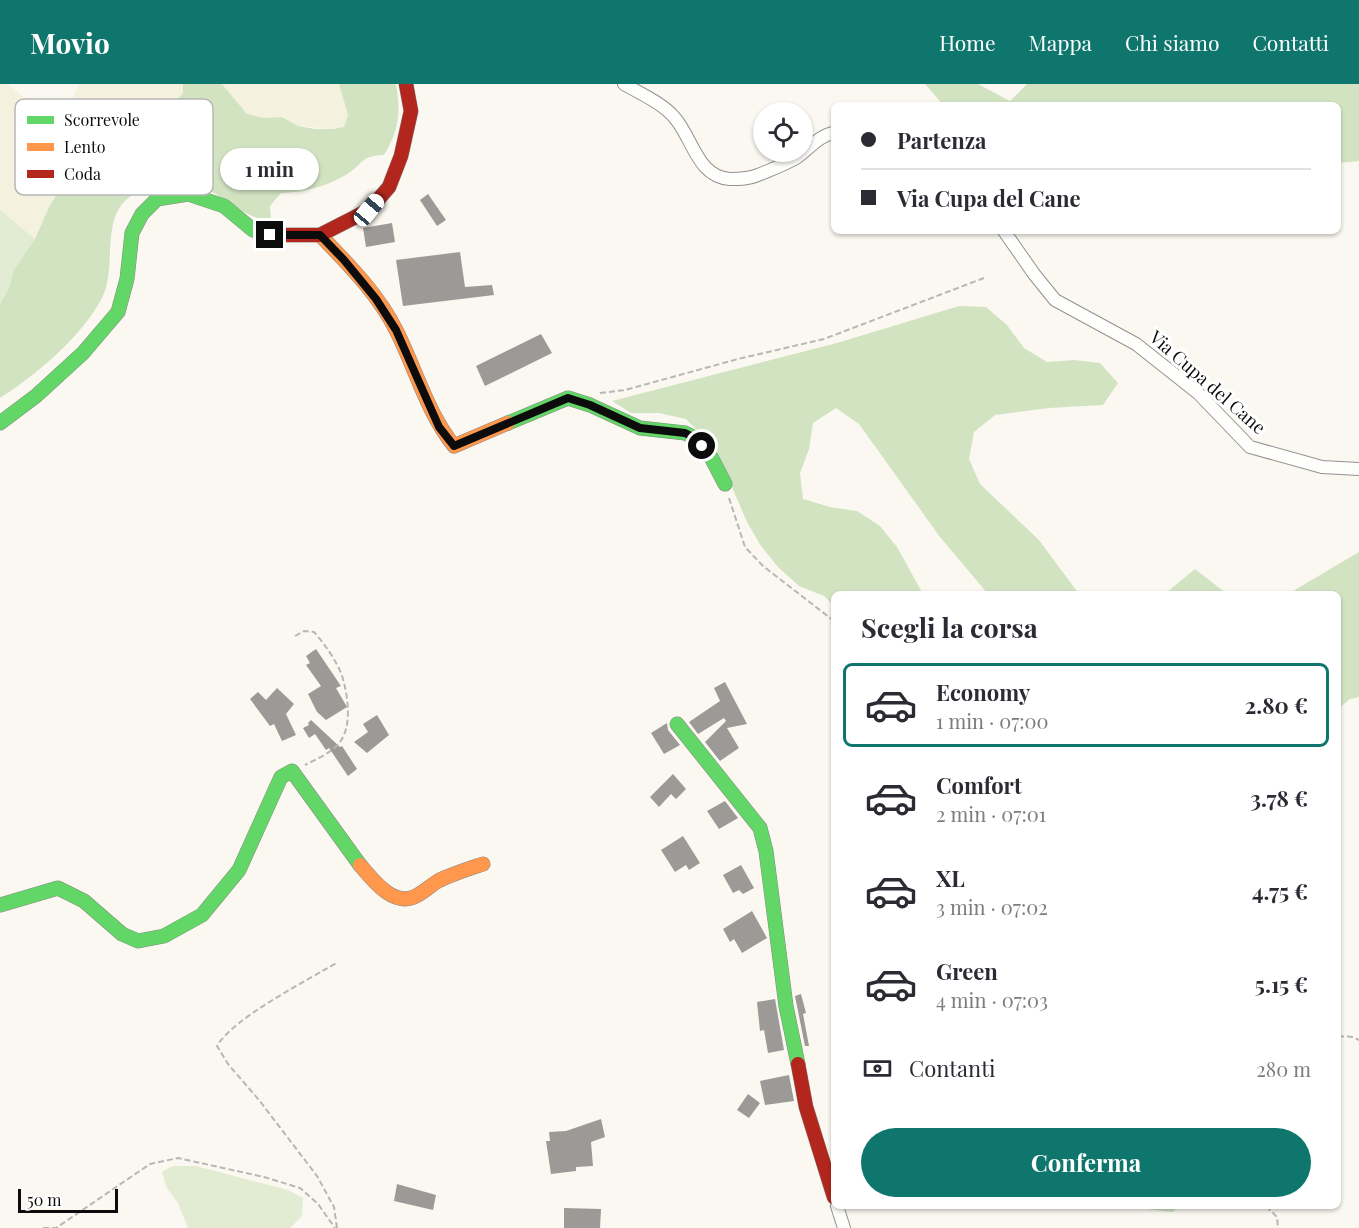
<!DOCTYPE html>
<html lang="it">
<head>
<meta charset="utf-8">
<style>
  body { margin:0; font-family:"Playfair Display",serif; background:#f2f2f3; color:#2b2b33; height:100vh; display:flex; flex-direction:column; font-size:22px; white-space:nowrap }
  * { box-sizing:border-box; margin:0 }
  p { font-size:20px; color:#7c7c81 }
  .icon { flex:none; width:33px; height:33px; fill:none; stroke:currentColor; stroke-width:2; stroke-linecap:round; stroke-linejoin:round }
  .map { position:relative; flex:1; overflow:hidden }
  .drawer { position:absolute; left:831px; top:507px; width:510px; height:618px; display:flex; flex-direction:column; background:#fff; border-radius:9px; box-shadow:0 2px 4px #0004 }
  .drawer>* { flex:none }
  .top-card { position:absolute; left:831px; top:18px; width:510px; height:132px; border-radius:9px; box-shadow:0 2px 4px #0004; display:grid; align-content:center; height:132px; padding:0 30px; background:#fff }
  .tools { position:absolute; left:753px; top:18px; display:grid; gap:12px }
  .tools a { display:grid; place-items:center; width:60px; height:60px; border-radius:50%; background:#fff; box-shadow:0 2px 4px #0004; font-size:30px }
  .scale { position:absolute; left:18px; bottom:15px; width:100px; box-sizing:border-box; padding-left:6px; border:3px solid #0c0c0c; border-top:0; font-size:16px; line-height:21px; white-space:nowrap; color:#0c0c0c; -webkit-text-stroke:4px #fff; paint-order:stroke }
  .end { position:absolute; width:27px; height:27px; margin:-14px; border:8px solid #0c0c0c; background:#fff; box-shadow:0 0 0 3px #fff }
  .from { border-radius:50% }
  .bubble { position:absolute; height:42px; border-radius:21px; background:#fff; box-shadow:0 2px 4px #0004; font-size:20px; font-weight:700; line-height:42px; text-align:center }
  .car { position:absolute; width:18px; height:36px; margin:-18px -9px; border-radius:8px; box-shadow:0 0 4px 2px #0007; background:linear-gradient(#fff 24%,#345 0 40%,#fff 0 76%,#345 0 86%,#fff 0) }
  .top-card b { display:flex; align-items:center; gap:21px; height:57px; font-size:22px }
  .top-card b+b { border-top:2px solid #e1e1e2 }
  .top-card i { width:15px; height:15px; background:#2b2b33 }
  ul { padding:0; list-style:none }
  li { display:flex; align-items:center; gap:18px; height:84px; margin:0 12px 9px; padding:0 18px; border:3px solid transparent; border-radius:9px }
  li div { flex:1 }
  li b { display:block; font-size:22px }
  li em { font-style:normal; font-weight:700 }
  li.on { border-color:#0f766e }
  li>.icon { width:54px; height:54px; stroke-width:1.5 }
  h2 { padding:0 30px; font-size:27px; line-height:72px }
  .pay { display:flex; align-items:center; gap:15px; height:66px; padding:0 30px; font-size:22px }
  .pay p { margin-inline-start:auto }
  .primary-button { display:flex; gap:12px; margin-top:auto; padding:12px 30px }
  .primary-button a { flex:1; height:69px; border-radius:36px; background:#0f766e; color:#fff; font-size:24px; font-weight:700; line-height:69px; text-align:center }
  header { display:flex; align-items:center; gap:36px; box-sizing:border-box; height:84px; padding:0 30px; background:#0f766e; color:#fff }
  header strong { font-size:28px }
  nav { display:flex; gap:33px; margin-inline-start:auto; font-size:21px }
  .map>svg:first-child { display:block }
  .farmland { fill:#f4f2de }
  .green { fill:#e2ecd3 }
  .forest { fill:#d2e3c2 }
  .building { fill:#9c9a96 }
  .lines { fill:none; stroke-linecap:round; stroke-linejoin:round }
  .street-casing { stroke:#93928f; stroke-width:14 }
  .fast-casing { stroke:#8a8985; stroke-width:15 }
  .slow-casing { stroke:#8a8985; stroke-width:15 }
  .jam-casing { stroke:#8a8985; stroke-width:15 }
  .path { stroke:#b7b7b5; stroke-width:2; stroke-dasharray:6 3; stroke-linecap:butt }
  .street { stroke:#fefefd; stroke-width:12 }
  .fast { stroke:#63d668; stroke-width:14 }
  .slow { stroke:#ff974d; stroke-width:14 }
  .jam { stroke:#b3261e; stroke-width:14 }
  .route { stroke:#0c0c0c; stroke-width:8 }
  .labels { text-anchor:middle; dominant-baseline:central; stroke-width:6; stroke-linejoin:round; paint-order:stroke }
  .street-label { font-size:18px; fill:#0c0c0c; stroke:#fff }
  .key { fill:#fff; stroke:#b6b6b6; stroke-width:1.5 }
  .key-label { font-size:16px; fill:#0c0c0c }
</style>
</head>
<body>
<header>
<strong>Movio</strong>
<nav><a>Home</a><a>Mappa</a><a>Chi siamo</a><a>Contatti</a></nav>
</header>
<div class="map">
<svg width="1359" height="1144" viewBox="0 0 1359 1144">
  <rect width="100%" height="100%" fill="#faf8f0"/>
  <g class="farmland">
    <path d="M 0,0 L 8,0 L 38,26 L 55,34 L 69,23 L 79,0 L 183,0 L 183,9 L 177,16 L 152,32 L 122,38 L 101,60 L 84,68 L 50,121 L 35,155 L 0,126 Z"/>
    <path d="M 222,0 L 339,0 L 348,31 L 344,43 L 333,45 L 298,42 L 282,33 L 264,34 L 246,30 Z"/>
  </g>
  <g class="green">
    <path d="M 0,126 L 35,155 L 15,186 L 9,204 L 0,220 Z"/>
    <path d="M 173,1082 L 196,1082 L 288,1106 L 303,1114 L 302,1132 L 290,1144 L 188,1144 L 178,1119 L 167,1104 L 162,1088 Z"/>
  </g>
  <g class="forest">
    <path d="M 183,0 L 222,0 L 247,30 L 264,34 L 282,33 L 298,42 L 315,45 L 333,45 L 344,43 L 348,31 L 339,0 L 396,0 C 401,29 399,46 384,71 C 358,72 364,81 344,92 C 324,103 305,108 281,109 L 270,122 L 271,137 C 244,134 226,114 203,103 C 193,99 181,98 171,97 C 163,97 153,102 145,105 C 93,123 121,179 101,216 C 80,254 36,291 0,314 L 0,220 L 9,204 L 14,186 L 35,155 L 50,121 L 84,68 L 101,60 L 122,38 L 152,32 L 177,16 L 183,9 Z"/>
    <path d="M 925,0 L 978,0 L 1010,17 L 1027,0 L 1359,0 L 1359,77 L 1338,79 L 1338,21 L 943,21 Z"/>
    <path d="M 959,222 L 986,223 L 1007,241 L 1024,264 L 1047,278 L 1074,276 L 1100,279 L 1118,299 L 1103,321 L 1049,324 L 995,331 L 974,348 L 969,375 L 980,400 L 1039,456 L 1079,510 L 988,510 L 940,453 L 859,340 L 836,324 L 813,339 L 809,365 L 800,389 L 803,415 L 830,423 L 857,427 L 880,442 L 897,463 L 923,510 L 834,510 L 834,522 L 824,512 L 799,502 L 778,483 L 761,462 L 747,438 L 716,366 L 686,335 L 659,329 L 631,329 L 612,317 L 837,259 Z"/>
    <path d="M 1359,468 L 1359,613 L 1350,615 L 1338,625 L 1338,510 L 1288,510 Z"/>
    <path d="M 1195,485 L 1227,510 L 1165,510 Z"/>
    <path d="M 1121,1122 L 1180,1122 L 1172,1128 Z"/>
  </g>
  <g class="building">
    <path d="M 428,110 L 446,136 L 437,142 L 420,116 Z"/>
    <path d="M 392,139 L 395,158 L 366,163 L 363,144 Z"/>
    <path d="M 460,168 L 465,203 L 492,201 L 494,211 L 403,222 L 396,176 Z"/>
    <path d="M 541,250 L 552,269 L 485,302 L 476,282 Z"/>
    <path d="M 316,565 L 341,602 L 336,604 L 347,623 L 326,636 L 317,628 L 308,610 L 321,602 L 306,581 L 310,579 L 306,572 Z"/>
    <path d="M 725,598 L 747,640 L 727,644 L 739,664 L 720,677 L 705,658 L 726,637 L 724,634 L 698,650 L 689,638 L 720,617 L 714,604 Z"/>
    <path d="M 277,604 L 294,620 L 286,630 L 296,651 L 282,657 L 274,640 L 270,642 L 250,615 L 258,608 L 266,616 Z"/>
    <path d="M 377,631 L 389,651 L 367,669 L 354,658 L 368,648 L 363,640 Z"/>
    <path d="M 311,636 L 340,663 L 342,662 L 357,685 L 348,692 L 329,664 L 326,666 L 315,650 L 309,654 L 303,644 L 309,641 L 308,639 Z"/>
    <path d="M 667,639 L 668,646 L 680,661 L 664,670 L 651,649 Z"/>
    <path d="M 673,690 L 686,705 L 676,715 L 671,710 L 659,723 L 650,713 Z"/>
    <path d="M 725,717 L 738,734 L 719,745 L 707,727 Z"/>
    <path d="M 683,752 L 700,779 L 689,786 L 686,781 L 675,788 L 661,766 Z"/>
    <path d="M 741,781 L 754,804 L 743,810 L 739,806 L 733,809 L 723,791 Z"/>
    <path d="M 752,827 L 767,854 L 742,869 L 734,855 L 730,858 L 723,845 Z"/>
    <path d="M 801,910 L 806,929 L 803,930 L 809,962 L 805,962 L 795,912 Z"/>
    <path d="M 775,915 L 784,966 L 768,969 L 764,946 L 760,947 L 757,918 Z"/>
    <path d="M 789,991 L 794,1017 L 765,1021 L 760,997 Z"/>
    <path d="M 748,1010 L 760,1019 L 749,1034 L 737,1026 Z"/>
    <path d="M 601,1035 L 605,1053 L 591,1058 L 593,1082 L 576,1083 L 576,1087 L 551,1090 L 546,1057 L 550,1057 L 549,1048 L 566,1047 Z"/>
    <path d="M 397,1100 L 436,1111 L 433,1126 L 394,1117 Z"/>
    <path d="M 564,1124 L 601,1125 L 600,1144 L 564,1144 Z"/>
  </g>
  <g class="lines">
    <g class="street-casing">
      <g id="street">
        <path d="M 624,0 C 641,10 662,19 674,33 C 693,54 697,93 730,95 C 740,95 749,95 758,91 C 770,86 784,81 796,74 C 808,66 819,51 834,49"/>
        <path d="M 1004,147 L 1034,190 L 1055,216 L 1136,260 L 1198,309 L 1250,363 L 1322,383 L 1359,385"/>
        <path d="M 837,1122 L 844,1144"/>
      </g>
    </g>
    <g class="fast-casing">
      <g id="fast">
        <path d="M 0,339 L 36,312 L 83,269 L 118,228 L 127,195 L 132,149 L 142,130 L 157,115 L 188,110 L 224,122 L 253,146 L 270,151 L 283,151"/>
        <path d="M 508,339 L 568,314 L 590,321 L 640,344 L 685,349 L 695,354 L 711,373 L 725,400"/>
        <path d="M 677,640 L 760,744 L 766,767 L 786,922 L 798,980"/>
        <path d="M 0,821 L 58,804 L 84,817 L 122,850 L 138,857 L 164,852 L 202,831 L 239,786 L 281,693 L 292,687 L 360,781"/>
      </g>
    </g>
    <g class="slow-casing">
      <g id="slow">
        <path d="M 320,151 C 348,180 379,211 397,248 C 416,286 427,328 454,362 L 508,339"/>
        <path d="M 360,781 C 373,796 392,822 414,813 C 423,809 430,802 438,797 C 452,790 468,785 483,780"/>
      </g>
    </g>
    <g class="jam-casing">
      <g id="jam">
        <path d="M 283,151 L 320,151 L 369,126 L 389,103 L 401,72 L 411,27 L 406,0"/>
        <path d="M 798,980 L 806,1023 L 834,1113"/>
      </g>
    </g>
    <g class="path">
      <path d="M 600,309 L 625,306 L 738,275 L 824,255 L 984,194"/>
      <path d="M 729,414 L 745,463 L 763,482 L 834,537"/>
      <path d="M 295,552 L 304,547 L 314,548 C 324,559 339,580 343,595 C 348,613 352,642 340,658 C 332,669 316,675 305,681"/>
      <path d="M 1338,952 L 1353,953 L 1359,956"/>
      <path d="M 1266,1122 L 1277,1133 L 1278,1144"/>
      <path d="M 43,1144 L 56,1144 L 150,1080 L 178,1074 L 264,1093 L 300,1104 L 318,1120 L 335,1144"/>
      <path d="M 337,1144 L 334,1123 L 317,1092 L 259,1016 L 228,980 L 217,962 C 233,934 308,896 338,878"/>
    </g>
    <use href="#street" class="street"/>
    <use href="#fast" class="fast"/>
    <use href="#slow" class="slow"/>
    <use href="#jam" class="jam"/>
  </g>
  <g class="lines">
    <path class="route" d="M 270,151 L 320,151 L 344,176 L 376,215 L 396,246 L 439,343 L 454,362 L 568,314 L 590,321 L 640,344 L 685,349 L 695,354 L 702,362"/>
  </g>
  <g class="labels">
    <g class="street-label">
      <text transform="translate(1208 298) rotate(41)">Via Cupa del Cane</text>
    </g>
  </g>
  <rect x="15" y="15" width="198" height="96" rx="9" class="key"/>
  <rect x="27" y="32" width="27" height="8" fill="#63d668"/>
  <rect x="27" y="59" width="27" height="8" fill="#ff974d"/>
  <rect x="27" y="86" width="27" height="8" fill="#b3261e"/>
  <g class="key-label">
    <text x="64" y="42">Scorrevole</text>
    <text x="64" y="69">Lento</text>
    <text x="64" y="96">Coda</text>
  </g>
</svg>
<div class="tools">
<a><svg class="icon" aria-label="locate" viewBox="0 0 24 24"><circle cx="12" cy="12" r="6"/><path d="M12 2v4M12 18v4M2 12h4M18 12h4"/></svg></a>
</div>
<div class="scale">50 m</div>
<i class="end from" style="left:702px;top:362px"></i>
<i class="end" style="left:270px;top:151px"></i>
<div class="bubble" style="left:220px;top:64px;width:99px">1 min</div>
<i class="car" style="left:369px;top:126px;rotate:40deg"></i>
<div class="top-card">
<b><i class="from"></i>Partenza</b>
<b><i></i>Via Cupa del Cane</b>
</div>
<section class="drawer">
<h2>Scegli la corsa</h2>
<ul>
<li class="on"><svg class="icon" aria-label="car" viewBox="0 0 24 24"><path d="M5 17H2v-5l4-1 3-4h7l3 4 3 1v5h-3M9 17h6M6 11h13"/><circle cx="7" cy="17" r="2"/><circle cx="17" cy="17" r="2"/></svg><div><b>Economy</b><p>1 min · 07:00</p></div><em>2.80 €</em></li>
<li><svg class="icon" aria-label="car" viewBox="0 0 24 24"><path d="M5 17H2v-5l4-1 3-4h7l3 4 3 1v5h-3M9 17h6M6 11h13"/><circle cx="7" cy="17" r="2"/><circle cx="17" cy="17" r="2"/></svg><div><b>Comfort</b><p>2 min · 07:01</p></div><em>3.78 €</em></li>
<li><svg class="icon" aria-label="car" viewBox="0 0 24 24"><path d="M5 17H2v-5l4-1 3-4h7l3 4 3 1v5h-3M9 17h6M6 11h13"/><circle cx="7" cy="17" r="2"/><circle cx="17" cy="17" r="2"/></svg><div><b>XL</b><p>3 min · 07:02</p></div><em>4.75 €</em></li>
<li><svg class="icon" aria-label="car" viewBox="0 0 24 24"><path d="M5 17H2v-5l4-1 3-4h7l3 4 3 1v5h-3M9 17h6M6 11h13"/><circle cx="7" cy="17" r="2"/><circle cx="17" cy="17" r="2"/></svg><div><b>Green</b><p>4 min · 07:03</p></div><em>5.15 €</em></li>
</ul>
<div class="pay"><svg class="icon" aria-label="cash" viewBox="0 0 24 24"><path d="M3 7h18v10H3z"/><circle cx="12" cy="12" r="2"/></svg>Contanti<p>280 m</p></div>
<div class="primary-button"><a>Conferma</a></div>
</section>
</div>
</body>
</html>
